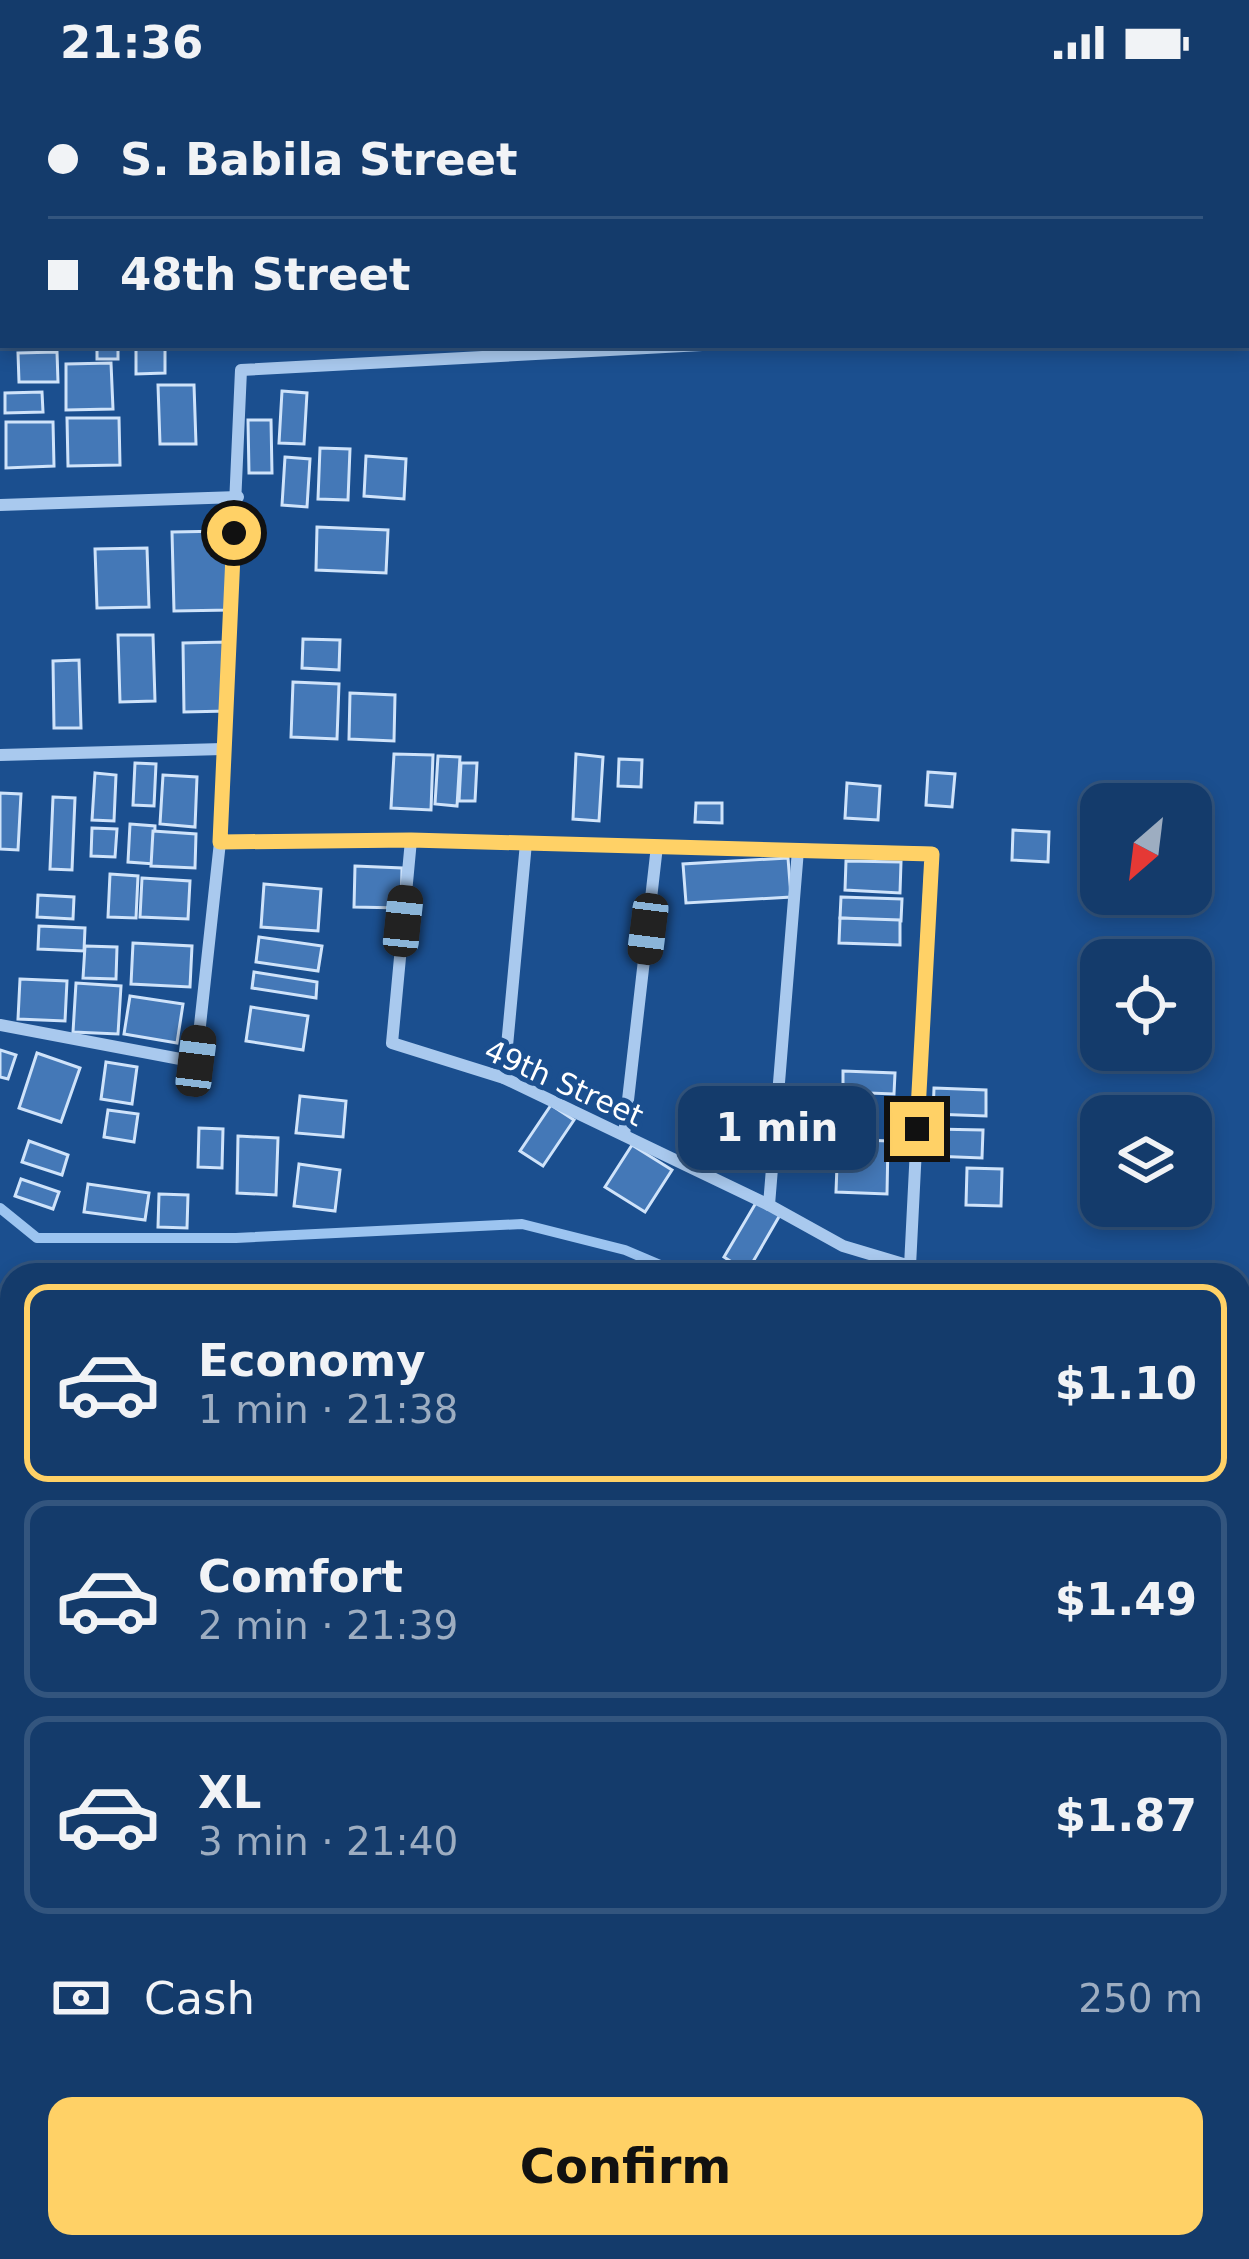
<!DOCTYPE html>
<html lang="en">
<head>
<meta charset="utf-8">
<style>
  body { margin:0; font-family:"DejaVu Sans",sans-serif; background:#1d4271; color:#f1f3f6; height:100vh; display:flex; flex-direction:column; font-size:45px; white-space:nowrap }
  * { box-sizing:border-box; margin:0 }
  p { font-size:39px; color:#9dadc1 }
  .icon { flex:none; width:66px; height:66px; fill:none; stroke:currentColor; stroke-width:2; stroke-linecap:round; stroke-linejoin:round }
  .map { position:relative; flex:1; overflow:hidden }
  .drawer { position:absolute; left:0px; top:1179px; width:1251px; height:996px; display:flex; flex-direction:column; background:#143b6b; border-radius:36px 36px 0 0; box-shadow:0 6px 18px #0003,0 0 0 3px #33557e }
  .drawer>* { flex:none }
  .banner { position:absolute; left:0px; top:0px; width:1251px; height:264px; box-shadow:0 6px 18px #0003,0 0 0 3px #33557e; display:grid; align-content:center; height:264px; padding:0 48px; background:#143b6b }
  .needle { width:78px; rotate:208deg }
  .controls { position:absolute; left:1080px; top:699px; display:grid; gap:24px }
  .controls a { display:grid; place-items:center; width:132px; height:132px; border-radius:24px; background:#143b6b; box-shadow:0 6px 18px #0003,0 0 0 3px #33557e; font-size:60px }
  .end { position:absolute; width:54px; height:54px; margin:-27px; border:15px solid #ffd166; background:#111; box-shadow:0 0 0 6px #111 }
  .from { border-radius:50% }
  .bubble { position:absolute; height:84px; border-radius:24px; background:#143b6b; box-shadow:0 6px 18px #0003,0 0 0 3px #33557e; font-size:39px; font-weight:700; line-height:84px; text-align:center }
  .car { position:absolute; width:36px; height:72px; margin:-36px -18px; border-radius:15px; box-shadow:0 0 9px 3px #0007; background:linear-gradient(#222 24%,#8ab4d8 0 40%,#222 0 76%,#8ab4d8 0 86%,#222 0) }
  .banner b { display:flex; align-items:center; gap:42px; height:114px; font-size:45px }
  .banner b+b { border-top:3px solid #33557e }
  .banner i { width:30px; height:30px; background:#f1f3f6 }
  ul { padding:21px 0 0; list-style:none }
  li { display:flex; align-items:center; gap:36px; height:198px; margin:0 24px 18px; padding:0 24px; border:6px solid #33557e; border-radius:24px }
  li div { flex:1 }
  li b { display:block; font-size:45px }
  li em { font-style:normal; font-weight:700 }
  li.active { border-color:#ffd166 }
  li>.icon { width:108px; height:108px; stroke-width:1.5 }
  .pay { display:flex; align-items:center; gap:30px; height:132px; padding:0 48px; font-size:45px }
  .pay p { margin-inline-start:auto }
  .action { display:flex; gap:24px; margin-top:auto; padding:24px 48px }
  .action a { flex:1; height:138px; border-radius:24px; background:#ffd166; color:#111; font-size:48px; font-weight:700; line-height:138px; text-align:center }
  .status { display:flex; justify-content:space-between; align-items:center; height:84px; padding:0 60px; background:#143b6b; direction:ltr }
  .status svg { height:33px; fill:currentColor }
  .map>svg:first-child { display:block }
  .green { fill:#2e69ad }
  .water { fill:#3c6290; stroke:#9cc4f0; stroke-width:3 }
  .lines { fill:none; stroke-linecap:round; stroke-linejoin:round }
  .stream { stroke:#9cc4f0; stroke-width:10 }
  .building { fill:#4478b7; stroke:#cfe3fa; stroke-width:3 }
  .street { stroke:#a9c9ee; stroke-width:12 }
  .route { stroke:#ffd166; stroke-width:15 }
  .labels { text-anchor:middle; dominant-baseline:central; stroke-width:10; stroke-linejoin:round; paint-order:stroke }
  .street-label { font-size:30px; fill:#fff; stroke:#1b4f8f }
</style>
</head>
<body>
<div class="status"><b>21:36</b><svg viewBox="0 0 49 12"><path d="M0 12V9h3v3zM5 12V6h3v6zM10 12V3h3v9zM15 12V0h3v12zM26 1h20v11H26zM47 4h2v5h-2z"/></svg></div>
<div class="map">
<svg width="1249" height="2175" viewBox="0 0 1249 2175">
  <rect width="100%" height="100%" fill="#1b4f8f"/>
  <path class="green" d="M 1239,1993 L 1243,1997 L 1249,1994 L 1249,2175 L 942,2175 L 948,2163 L 1239,2163 Z"/>
  <path class="water" d="M 408,2163 L 526,2163 L 525,2175 L 439,2175 L 441,2168 L 420,2172 Z"/>
  <g class="lines">
    <g class="stream">
      <path d="M 0,1124 L 37,1154 L 236,1154 L 522,1140 L 625,1166 L 684,1191"/>
      <path d="M 1239,1344 L 1249,1339"/>
      <path d="M 1239,2022 L 1249,2025"/>
    </g>
  </g>
  <g class="building">
    <rect x="97" y="261" width="21" height="14"/>
    <path d="M 136,261 L 165,261 L 165,289 L 136,290 Z"/>
    <path d="M 57,268 L 58,298 L 19,298 L 18,269 Z"/>
    <path d="M 111,279 L 113,325 L 66,326 L 66,280 Z"/>
    <path d="M 158,301 L 194,301 L 196,360 L 160,360 Z"/>
    <path d="M 282,307 L 307,309 L 304,360 L 279,359 Z"/>
    <path d="M 42,308 L 43,328 L 5,329 L 5,309 Z"/>
    <path d="M 67,334 L 119,334 L 120,381 L 68,382 Z"/>
    <path d="M 248,336 L 271,336 L 272,389 L 249,389 Z"/>
    <path d="M 6,338 L 53,338 L 54,382 L 6,384 Z"/>
    <path d="M 320,364 L 350,365 L 348,416 L 318,415 Z"/>
    <path d="M 366,372 L 406,375 L 404,415 L 364,412 Z"/>
    <path d="M 285,373 L 310,375 L 307,423 L 282,421 Z"/>
    <path d="M 317,443 L 388,446 L 386,489 L 316,486 Z"/>
    <path d="M 228,447 L 230,526 L 174,527 L 172,448 Z"/>
    <path d="M 147,464 L 149,523 L 97,524 L 95,465 Z"/>
    <path d="M 118,551 L 153,551 L 155,617 L 120,618 Z"/>
    <path d="M 303,555 L 340,556 L 339,586 L 302,584 Z"/>
    <path d="M 227,558 L 228,627 L 184,628 L 183,559 Z"/>
    <path d="M 79,576 L 81,644 L 54,644 L 53,577 Z"/>
    <path d="M 293,598 L 339,600 L 337,655 L 291,653 Z"/>
    <path d="M 350,609 L 395,611 L 394,657 L 349,655 Z"/>
    <path d="M 394,670 L 433,671 L 431,726 L 391,724 Z"/>
    <path d="M 576,670 L 603,673 L 599,737 L 573,735 Z"/>
    <path d="M 438,672 L 460,673 L 457,722 L 435,720 Z"/>
    <path d="M 619,675 L 642,676 L 641,703 L 618,702 Z"/>
    <path d="M 135,679 L 156,680 L 154,722 L 133,721 Z"/>
    <path d="M 461,679 L 477,679 L 475,717 L 459,717 Z"/>
    <path d="M 928,688 L 955,690 L 952,723 L 926,721 Z"/>
    <path d="M 95,689 L 116,691 L 114,737 L 92,736 Z"/>
    <path d="M 163,691 L 197,693 L 195,743 L 160,740 Z"/>
    <path d="M 847,699 L 880,702 L 878,736 L 845,734 Z"/>
    <path d="M 0,709 L 21,710 L 18,766 L 0,765 Z"/>
    <path d="M 53,713 L 75,714 L 72,786 L 50,785 Z"/>
    <path d="M 696,719 L 722,719 L 722,739 L 695,738 Z"/>
    <path d="M 130,740 L 155,742 L 154,780 L 128,778 Z"/>
    <path d="M 92,744 L 117,745 L 115,773 L 91,772 Z"/>
    <path d="M 1013,746 L 1049,748 L 1048,778 L 1012,776 Z"/>
    <path d="M 153,747 L 196,750 L 195,784 L 151,782 Z"/>
    <path d="M 788,774 L 791,813 L 686,819 L 683,780 Z"/>
    <path d="M 846,777 L 901,778 L 900,809 L 845,806 Z"/>
    <path d="M 355,782 L 402,784 L 401,824 L 354,823 Z"/>
    <path d="M 110,790 L 138,792 L 136,834 L 108,833 Z"/>
    <path d="M 142,794 L 190,797 L 188,835 L 140,833 Z"/>
    <path d="M 264,800 L 321,805 L 318,847 L 261,843 Z"/>
    <path d="M 38,811 L 74,813 L 73,835 L 37,833 Z"/>
    <path d="M 841,813 L 902,815 L 901,837 L 840,834 Z"/>
    <path d="M 840,834 L 900,836 L 900,861 L 839,859 Z"/>
    <path d="M 39,842 L 85,844 L 84,867 L 38,865 Z"/>
    <path d="M 259,853 L 322,862 L 318,887 L 256,878 Z"/>
    <path d="M 133,859 L 192,862 L 190,903 L 131,900 Z"/>
    <path d="M 85,862 L 117,863 L 116,895 L 83,894 Z"/>
    <path d="M 254,888 L 317,898 L 316,914 L 252,904 Z"/>
    <path d="M 20,895 L 67,897 L 65,937 L 18,935 Z"/>
    <path d="M 76,899 L 121,902 L 118,950 L 73,948 Z"/>
    <path d="M 130,912 L 183,920 L 177,959 L 124,950 Z"/>
    <path d="M 251,923 L 308,932 L 303,966 L 246,957 Z"/>
    <path d="M 0,966 L 16,971 L 8,995 L 0,993 Z"/>
    <path d="M 37,969 L 80,984 L 61,1038 L 19,1024 Z"/>
    <path d="M 106,978 L 137,983 L 132,1020 L 101,1015 Z"/>
    <path d="M 843,987 L 895,989 L 894,1010 L 843,1008 Z"/>
    <path d="M 934,1004 L 986,1006 L 986,1032 L 933,1030 Z"/>
    <path d="M 300,1012 L 346,1017 L 343,1053 L 296,1049 Z"/>
    <path d="M 551,1021 L 574,1036 L 543,1082 L 520,1067 Z"/>
    <path d="M 108,1026 L 138,1030 L 134,1058 L 104,1053 Z"/>
    <path d="M 199,1044 L 223,1045 L 222,1084 L 198,1083 Z"/>
    <path d="M 933,1045 L 983,1046 L 982,1074 L 932,1072 Z"/>
    <path d="M 238,1052 L 278,1054 L 276,1111 L 237,1109 Z"/>
    <path d="M 838,1055 L 888,1057 L 887,1110 L 836,1108 Z"/>
    <path d="M 29,1057 L 68,1071 L 62,1091 L 22,1078 Z"/>
    <path d="M 632,1061 L 672,1086 L 645,1128 L 605,1103 Z"/>
    <path d="M 299,1080 L 340,1086 L 335,1127 L 294,1122 Z"/>
    <path d="M 967,1084 L 1002,1085 L 1001,1122 L 966,1121 Z"/>
    <path d="M 21,1095 L 59,1108 L 53,1125 L 15,1112 Z"/>
    <path d="M 88,1100 L 149,1109 L 145,1136 L 84,1128 Z"/>
    <path d="M 159,1110 L 188,1111 L 187,1144 L 158,1143 Z"/>
    <path d="M 757,1117 L 780,1131 L 747,1188 L 724,1173 Z"/>
    <path d="M 0,1886 L 12,1892 L 12,1915 L 4,1934 L 0,1932 Z"/>
    <path d="M 624,2163 L 658,2163 L 682,2175 L 618,2175 Z"/>
    <path d="M 697,2163 L 739,2163 L 733,2175 L 719,2175 Z"/>
    <path d="M 873,2163 L 936,2163 L 929,2175 L 895,2175 Z"/>
  </g>
  <g class="lines">
    <g class="street">
      <path d="M 50,0 L 50,3"/>
      <path d="M 195,0 L 195,3"/>
      <path d="M 317,0 L 317,3"/>
      <path d="M 441,0 L 441,3"/>
      <path d="M 696,0 L 696,3"/>
      <path d="M 568,3 L 568,0"/>
      <path d="M 816,3 L 816,0"/>
      <path d="M 1054,3 L 1054,0"/>
      <path d="M 0,135 L 3,135"/>
      <path d="M 1248,241 L 1249,241"/>
      <path d="M 0,421 L 238,413"/>
      <path d="M 0,671 L 223,665"/>
      <path d="M 220,758 L 411,756 L 931,769 L 910,1182 L 843,1162 L 769,1121 L 504,994 L 392,959 L 411,756"/>
      <path d="M 0,941 L 196,978 L 220,758 L 241,286 L 702,261"/>
      <path d="M 504,994 L 526,759"/>
      <path d="M 624,1051 L 657,762"/>
      <path d="M 769,1121 L 798,766"/>
      <path d="M 1239,1602 L 1249,1560"/>
      <path d="M 0,1655 L 12,1660"/>
      <path d="M 0,1846 L 12,1851"/>
      <path d="M 1239,2010 L 1249,2014"/>
      <path d="M 0,2042 L 12,2047"/>
      <path d="M 275,2163 L 303,2175"/>
      <path d="M 559,2175 L 566,2163"/>
      <path d="M 786,2175 L 793,2163"/>
    </g>
  </g>
  <g class="lines">
    <path class="route" d="M 234,449 L 220,758 L 411,756 L 932,770 L 917,1045"/>
  </g>
  <g class="labels">
    <g class="street-label">
      <text transform="translate(564 999) rotate(24)">49th Street</text>
    </g>
  </g>
</svg>
<div class="controls">
<a><svg class="needle" viewBox="-14 -14 28 28"><path d="M0-13l5 13h-10z" fill="#e53935"/><path d="M0 13l5-13h-10z" fill="#9dadc1"/></svg></a>
<a><svg class="icon" aria-label="locate" viewBox="0 0 24 24"><circle cx="12" cy="12" r="6"/><path d="M12 2v4M12 18v4M2 12h4M18 12h4"/></svg></a>
<a><svg class="icon" aria-label="layers" viewBox="0 0 24 24"><path d="M12 4l9 5-9 5-9-5zM3 14l9 5 9-5"/></svg></a>
</div>
<i class="end from" style="left:234px;top:449px"></i>
<i class="end" style="left:917px;top:1045px"></i>
<div class="bubble" style="left:678px;top:1002px;width:198px">1 min</div>
<i class="car" style="left:403px;top:837px;rotate:6deg"></i>
<i class="car" style="left:648px;top:845px;rotate:187deg"></i>
<i class="car" style="left:196px;top:977px;rotate:7deg"></i>
<div class="banner">
<b><i class="from"></i>S. Babila Street</b>
<b><i></i>48th Street</b>
</div>
<section class="drawer">
<ul>
<li class="active"><svg class="icon" aria-label="car" viewBox="0 0 24 24"><path d="M5 17H2v-5l4-1 3-4h7l3 4 3 1v5h-3M9 17h6M6 11h13"/><circle cx="7" cy="17" r="2"/><circle cx="17" cy="17" r="2"/></svg><div><b>Economy</b><p>1 min · 21:38</p></div><em>$1.10</em></li>
<li><svg class="icon" aria-label="car" viewBox="0 0 24 24"><path d="M5 17H2v-5l4-1 3-4h7l3 4 3 1v5h-3M9 17h6M6 11h13"/><circle cx="7" cy="17" r="2"/><circle cx="17" cy="17" r="2"/></svg><div><b>Comfort</b><p>2 min · 21:39</p></div><em>$1.49</em></li>
<li><svg class="icon" aria-label="car" viewBox="0 0 24 24"><path d="M5 17H2v-5l4-1 3-4h7l3 4 3 1v5h-3M9 17h6M6 11h13"/><circle cx="7" cy="17" r="2"/><circle cx="17" cy="17" r="2"/></svg><div><b>XL</b><p>3 min · 21:40</p></div><em>$1.87</em></li>
</ul>
<div class="pay"><svg class="icon" aria-label="cash" viewBox="0 0 24 24"><path d="M3 7h18v10H3z"/><circle cx="12" cy="12" r="2"/></svg>Cash<p>250 m</p></div>
<div class="action"><a>Confirm</a></div>
</section>
</div>
</body>
</html>
